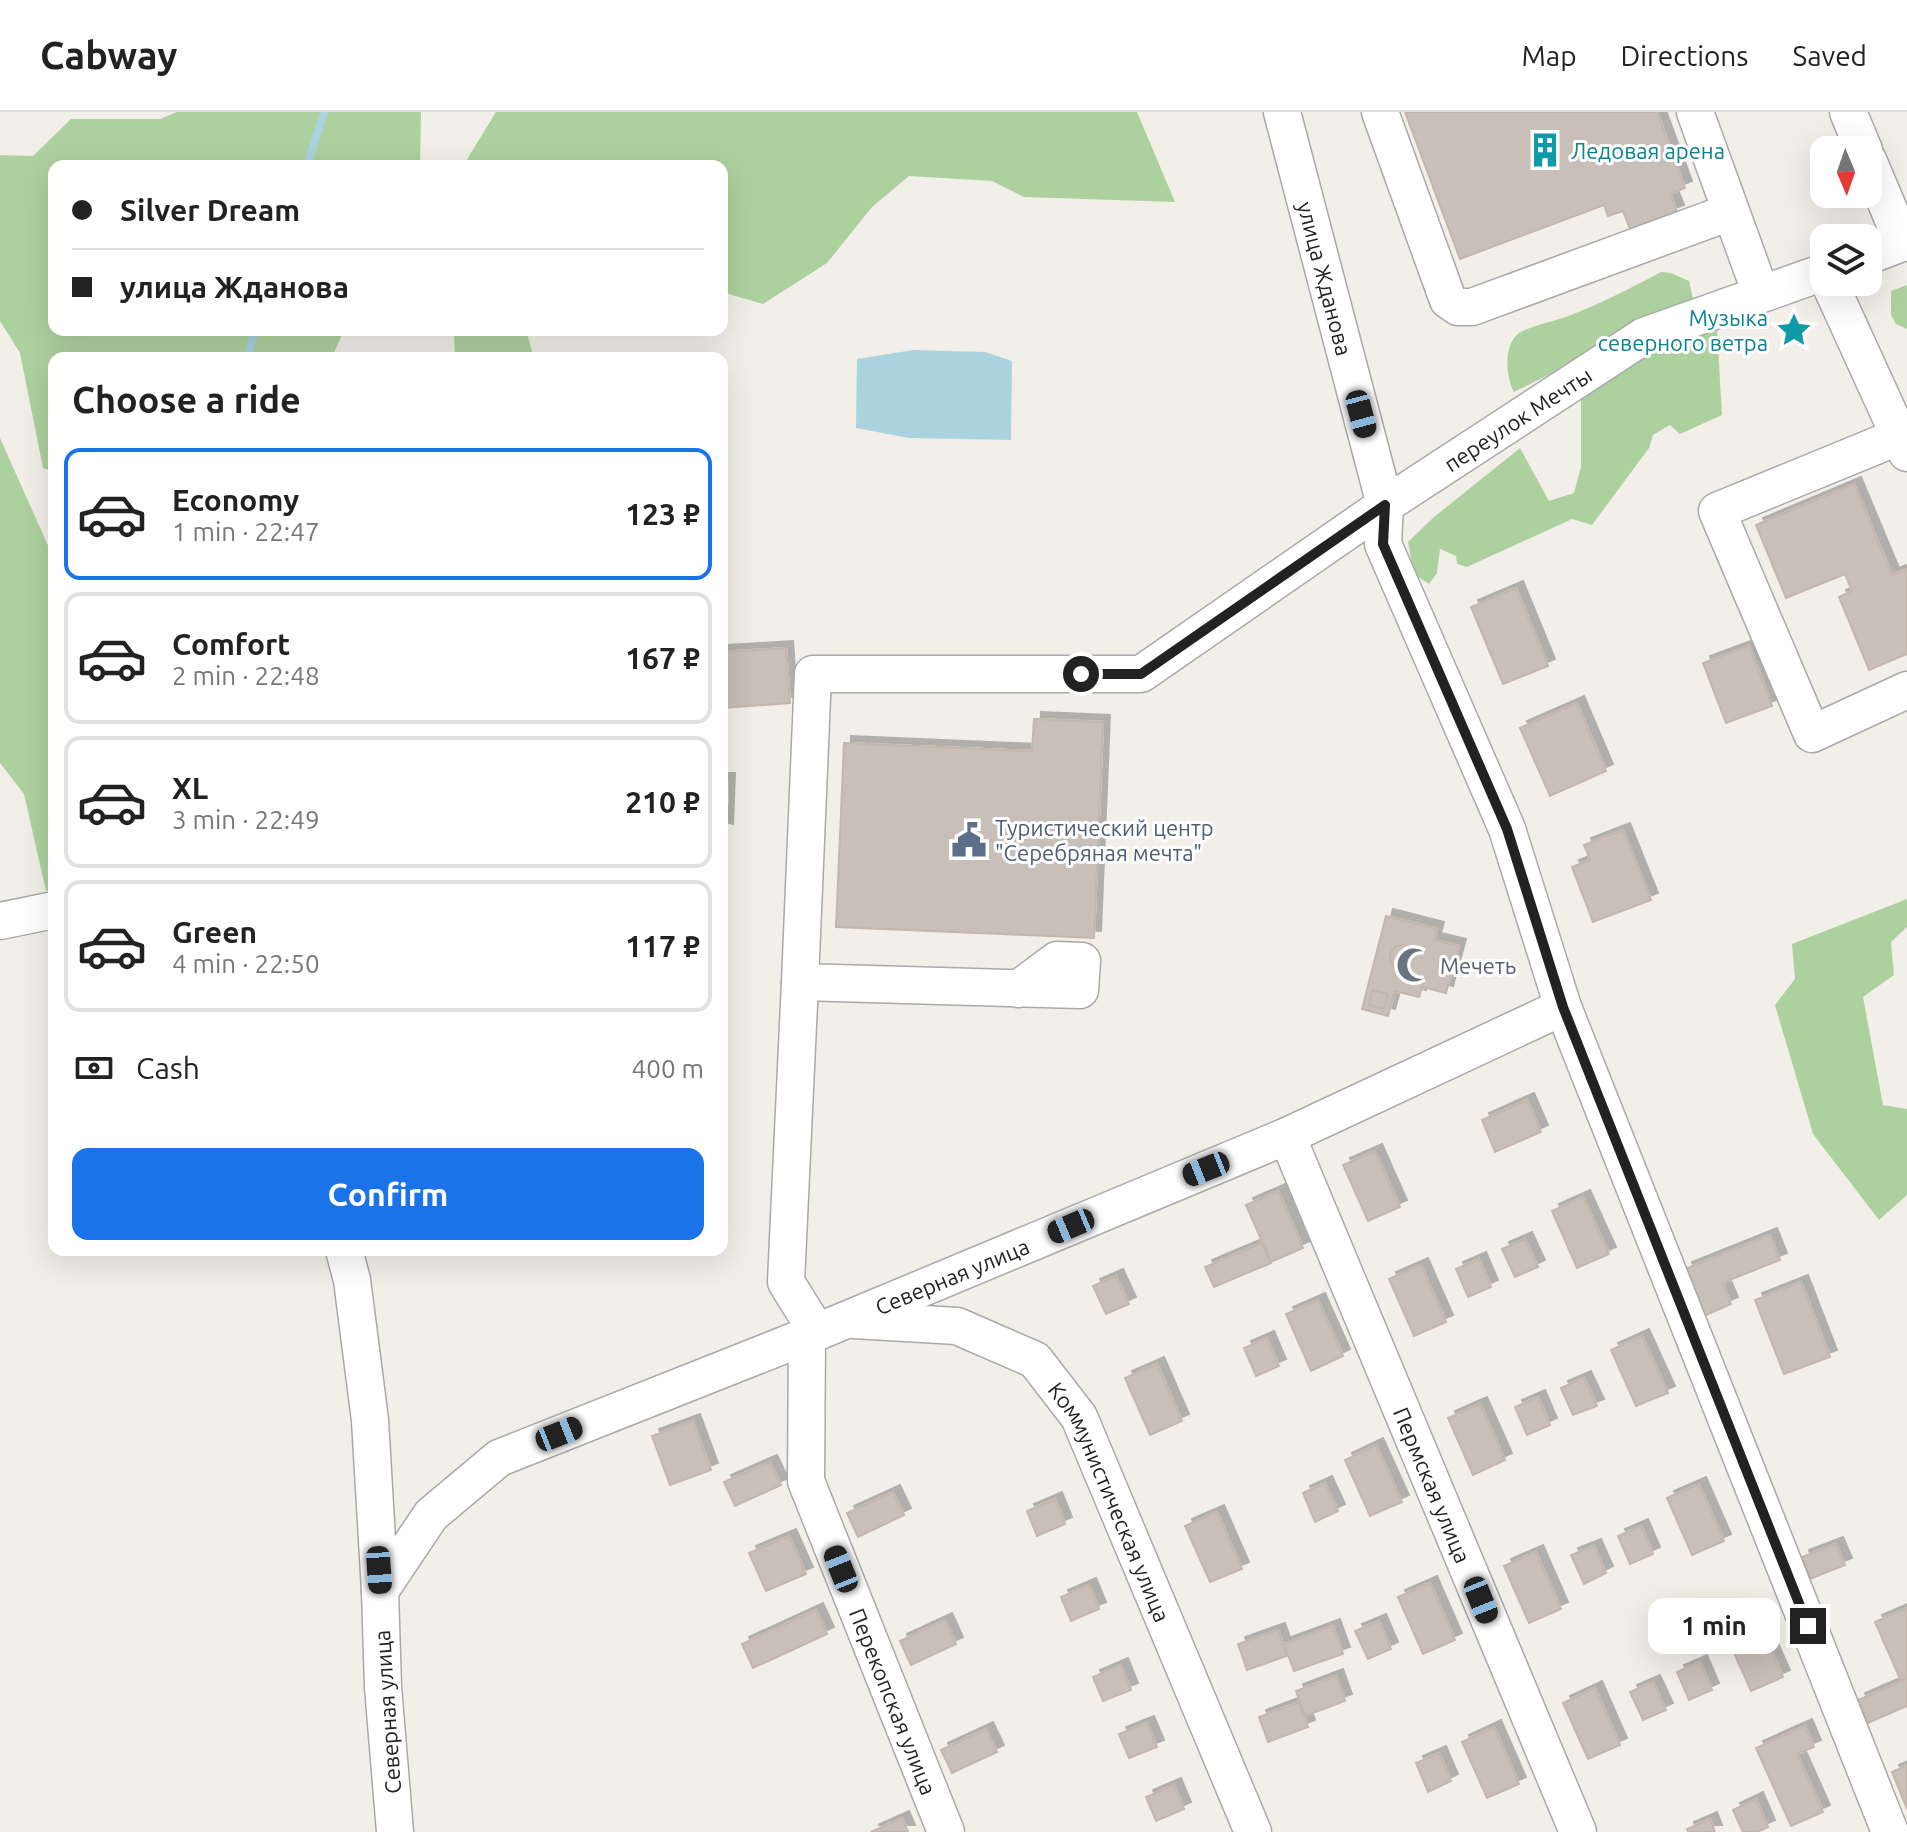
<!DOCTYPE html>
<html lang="en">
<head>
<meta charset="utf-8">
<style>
  body { margin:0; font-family:Ubuntu,sans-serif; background:#f2f2f2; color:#222; height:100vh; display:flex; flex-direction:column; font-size:30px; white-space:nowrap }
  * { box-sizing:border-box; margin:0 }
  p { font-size:26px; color:#767676 }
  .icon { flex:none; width:44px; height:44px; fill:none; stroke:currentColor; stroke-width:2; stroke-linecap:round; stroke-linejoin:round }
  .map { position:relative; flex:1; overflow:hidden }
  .sheet { position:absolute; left:48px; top:240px; width:680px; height:904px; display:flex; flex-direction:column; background:#fff; border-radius:16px; box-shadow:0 8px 32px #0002 }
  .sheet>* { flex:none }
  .hud { position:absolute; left:48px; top:48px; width:680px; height:176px; border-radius:16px; box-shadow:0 8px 32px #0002; display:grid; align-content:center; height:176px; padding:0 24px; background:#fff }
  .needle { width:52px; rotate:178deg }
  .tools { position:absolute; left:1810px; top:24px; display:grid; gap:16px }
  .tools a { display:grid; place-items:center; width:72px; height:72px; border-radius:16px; background:#fff; box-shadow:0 8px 32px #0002; font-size:40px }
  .end { position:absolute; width:36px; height:36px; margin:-18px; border:10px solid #222; background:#fff; box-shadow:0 0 0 4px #fff }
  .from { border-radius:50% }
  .bubble { position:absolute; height:56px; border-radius:16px; background:#fff; box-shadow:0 8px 32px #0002; font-size:26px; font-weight:600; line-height:56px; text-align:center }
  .car { position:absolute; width:24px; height:48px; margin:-24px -12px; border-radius:10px; box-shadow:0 0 6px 2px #0007; background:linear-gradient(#222 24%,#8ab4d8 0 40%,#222 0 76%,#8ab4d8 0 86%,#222 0) }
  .hud b { display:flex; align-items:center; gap:28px; height:76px; font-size:30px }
  .hud b+b { border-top:2px solid #e0e0e0 }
  .hud i { width:20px; height:20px; background:#222 }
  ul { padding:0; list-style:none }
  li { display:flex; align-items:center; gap:24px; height:132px; margin:0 16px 12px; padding:0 8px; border:4px solid #e0e0e0; border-radius:16px }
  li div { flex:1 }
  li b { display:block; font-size:30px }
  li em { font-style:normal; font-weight:600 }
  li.active { border-color:#1a73e8 }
  li>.icon { width:72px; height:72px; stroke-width:1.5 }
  h2 { padding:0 24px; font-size:36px; line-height:96px }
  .pay { display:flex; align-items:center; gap:20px; height:88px; padding:0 24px; font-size:30px }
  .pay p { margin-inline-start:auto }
  .primary-button { display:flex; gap:16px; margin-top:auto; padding:16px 24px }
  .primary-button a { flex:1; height:92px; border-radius:16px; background:#1a73e8; color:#fff; font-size:32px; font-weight:600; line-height:92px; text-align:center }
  header { display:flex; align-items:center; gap:48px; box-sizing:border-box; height:112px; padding:0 40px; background:#fff; border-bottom:2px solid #e0e0e0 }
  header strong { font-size:38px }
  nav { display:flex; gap:44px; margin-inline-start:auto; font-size:28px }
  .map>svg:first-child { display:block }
  .forest { fill:#add19e }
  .water { fill:#aad3df }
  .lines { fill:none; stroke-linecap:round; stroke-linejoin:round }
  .stream { stroke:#aad3df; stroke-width:8 }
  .building { fill:#c7bfb8; stroke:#c4b6ab; stroke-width:2; filter:url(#shadow) }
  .minor-casing { stroke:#a9a9a9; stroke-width:39 }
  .minor { stroke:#fff; stroke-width:36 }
  .route { stroke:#222; stroke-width:10 }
  .labels { text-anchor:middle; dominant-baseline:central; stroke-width:6; stroke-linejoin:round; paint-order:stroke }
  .culture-label { font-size:22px; fill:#0d838f; stroke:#fff; text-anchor:start }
  .street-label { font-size:22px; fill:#222; stroke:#fff }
  .service-label { font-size:22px; fill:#4e5e75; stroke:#fff; text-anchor:start }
  .worship-label { font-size:22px; fill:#5b616d; stroke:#fff; text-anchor:start }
</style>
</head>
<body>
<header>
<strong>Cabway</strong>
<nav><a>Map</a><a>Directions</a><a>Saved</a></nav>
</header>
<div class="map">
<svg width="1907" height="1720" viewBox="0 0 1907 1720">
  <defs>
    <filter id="shadow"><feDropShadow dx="7" dy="-7" stdDeviation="0" flood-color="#0004"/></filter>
  </defs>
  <rect width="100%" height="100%" fill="#f2efe9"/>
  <g class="forest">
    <path d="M 177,0 L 421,0 L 420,54 L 54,54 L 54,218 L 344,218 L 332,246 L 54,246 L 54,360 L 43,356 L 20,241 L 0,209 L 0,43 L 33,44 L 71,7 L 160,7 Z"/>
    <path d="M 496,0 L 1137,0 L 1175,90 L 1024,85 L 992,69 L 909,64 L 872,95 L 827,151 L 763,192 L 722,180 L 722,54 L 463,54 Z"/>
    <path d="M 1661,160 L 1671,161 L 1689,169 L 1694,191 L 1514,280 C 1506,266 1503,234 1518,222 C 1528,214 1557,209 1571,203 C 1602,191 1631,176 1661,160 Z"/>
    <path d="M 1907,173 L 1907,217 L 1896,212 L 1891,203 L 1891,179 Z"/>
    <path d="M 1717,217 L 1722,303 L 1680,322 L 1670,313 L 1653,323 L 1649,336 L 1592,413 L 1572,407 L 1467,455 L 1457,452 L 1456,444 L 1440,437 L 1437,461 L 1429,472 L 1414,462 L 1408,430 L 1434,405 L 1520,336 L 1549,389 L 1574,381 L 1581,355 L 1581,288 L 1650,238 Z"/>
    <path d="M 454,218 L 526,218 L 534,246 L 455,246 Z"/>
    <path d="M 0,326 L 54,447 L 54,776 L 46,779 L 24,682 L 0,651 Z"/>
    <path d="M 1907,787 L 1907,815 L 1891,830 L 1894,863 L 1863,885 L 1883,993 L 1907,997 L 1907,1083 L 1879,1108 L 1813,1022 L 1775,893 L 1795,867 L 1792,832 Z"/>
  </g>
  <path class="water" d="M 913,238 L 985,240 L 1012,249 L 1011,328 L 909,326 L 856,316 L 857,247 Z"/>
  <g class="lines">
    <g class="stream">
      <path d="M 307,54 L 324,0"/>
      <path d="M 247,246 L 255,218"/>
    </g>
  </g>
  <g class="building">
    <path d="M 1405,0 L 1657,0 L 1685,76 L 1670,82 L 1677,100 L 1630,117 L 1623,99 L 1608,104 L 1604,93 L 1460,147 Z"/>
    <path d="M 1854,372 L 1892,463 L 1907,457 L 1907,542 L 1869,558 L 1839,485 L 1852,479 L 1845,462 L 1786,486 L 1756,413 Z"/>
    <path d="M 1516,476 L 1548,554 L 1503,572 L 1471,495 Z"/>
    <path d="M 1749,534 L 1772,594 L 1726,611 L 1703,551 Z"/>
    <path d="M 786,536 L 790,591 L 722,596 L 722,540 Z"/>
    <path d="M 1577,591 L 1606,659 L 1550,684 L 1520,616 Z"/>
    <path d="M 1034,607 L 1103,610 L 1094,826 L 836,815 L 844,631 L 1032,639 Z"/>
    <path d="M 722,668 L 728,668 L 726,719 L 722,718 Z"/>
    <path d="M 1623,718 L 1651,788 L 1593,810 L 1572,755 L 1590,748 L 1584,733 Z"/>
    <path d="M 1386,804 L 1437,817 L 1434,828 L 1459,834 L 1446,881 L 1422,875 L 1419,885 L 1395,879 L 1388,904 L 1362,897 Z"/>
    <circle cx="1402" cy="845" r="12"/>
    <path d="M 1373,878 L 1388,882 L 1384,897 L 1369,893 Z"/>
    <path d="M 1527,988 L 1541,1020 L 1495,1040 L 1482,1008 Z"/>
    <path d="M 1375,1039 L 1400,1095 L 1368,1109 L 1343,1053 Z"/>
    <path d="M 1278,1079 L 1303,1136 L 1271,1150 L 1246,1093 Z"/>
    <path d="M 1583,1085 L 1609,1142 L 1577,1156 L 1552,1099 Z"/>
    <path d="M 1770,1123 L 1780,1148 L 1722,1171 L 1731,1192 L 1704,1204 L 1685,1157 Z"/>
    <path d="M 1525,1127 L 1538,1155 L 1515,1165 L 1502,1137 Z"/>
    <path d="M 1262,1131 L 1271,1151 L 1214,1175 L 1205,1155 Z"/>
    <path d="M 1479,1147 L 1491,1175 L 1468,1185 L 1456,1157 Z"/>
    <path d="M 1421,1153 L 1446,1210 L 1414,1224 L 1389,1167 Z"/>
    <path d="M 1116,1164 L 1129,1192 L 1106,1202 L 1093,1174 Z"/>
    <path d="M 1801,1170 L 1830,1245 L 1784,1262 L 1755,1188 Z"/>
    <path d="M 1318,1188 L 1343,1244 L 1311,1259 L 1286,1202 Z"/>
    <path d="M 1642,1224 L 1668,1281 L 1636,1294 L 1611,1238 Z"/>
    <path d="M 1267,1226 L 1279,1254 L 1256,1264 L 1244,1236 Z"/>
    <path d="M 1157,1252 L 1182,1309 L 1150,1323 L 1125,1266 Z"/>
    <path d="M 1584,1266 L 1597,1294 L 1573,1303 L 1561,1276 Z"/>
    <path d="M 1538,1285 L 1550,1313 L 1527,1323 L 1515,1295 Z"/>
    <path d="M 1480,1292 L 1505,1348 L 1473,1363 L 1448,1306 Z"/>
    <path d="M 693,1309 L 711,1358 L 670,1373 L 652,1324 Z"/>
    <path d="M 1376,1333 L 1402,1390 L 1370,1404 L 1345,1348 Z"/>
    <path d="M 770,1350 L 781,1373 L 735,1394 L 724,1370 Z"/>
    <path d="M 1325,1371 L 1338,1399 L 1315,1410 L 1303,1381 Z"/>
    <path d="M 1699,1372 L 1724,1429 L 1692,1443 L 1667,1386 Z"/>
    <path d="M 893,1380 L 904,1403 L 858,1425 L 847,1401 Z"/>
    <path d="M 1055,1387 L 1065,1412 L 1037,1424 L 1027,1399 Z"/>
    <path d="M 1217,1400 L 1242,1457 L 1210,1470 L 1185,1414 Z"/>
    <path d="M 1641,1414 L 1653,1442 L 1630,1452 L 1618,1424 Z"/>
    <path d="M 789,1424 L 806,1462 L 766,1479 L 749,1441 Z"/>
    <path d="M 1836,1432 L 1845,1453 L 1810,1467 L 1802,1445 Z"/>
    <path d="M 1594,1434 L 1606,1461 L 1584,1472 L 1571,1443 Z"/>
    <path d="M 1536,1440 L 1561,1497 L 1529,1511 L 1504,1454 Z"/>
    <path d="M 1430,1471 L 1455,1528 L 1423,1542 L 1398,1485 Z"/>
    <path d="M 1089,1473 L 1099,1497 L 1071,1509 L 1061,1485 Z"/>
    <path d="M 1907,1496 L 1907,1567 L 1901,1569 L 1875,1510 Z"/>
    <path d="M 816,1498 L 827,1522 L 753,1556 L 742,1532 Z"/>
    <path d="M 945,1508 L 956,1532 L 911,1553 L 900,1529 Z"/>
    <path d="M 1379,1509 L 1391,1537 L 1368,1547 L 1355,1519 Z"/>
    <path d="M 1758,1509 L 1783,1565 L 1751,1579 L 1726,1523 Z"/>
    <path d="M 1333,1514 L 1343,1542 L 1294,1559 L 1284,1532 Z"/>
    <path d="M 1278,1518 L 1287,1544 L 1247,1558 L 1238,1532 Z"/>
    <path d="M 1700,1550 L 1712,1578 L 1689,1588 L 1677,1560 Z"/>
    <path d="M 1121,1553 L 1131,1578 L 1103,1589 L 1093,1565 Z"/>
    <path d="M 1336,1564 L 1345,1589 L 1305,1604 L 1296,1579 Z"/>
    <path d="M 1907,1567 L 1907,1594 L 1868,1611 L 1858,1588 Z"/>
    <path d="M 1653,1570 L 1666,1598 L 1643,1608 L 1630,1580 Z"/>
    <path d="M 1595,1576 L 1620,1633 L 1588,1647 L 1563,1591 Z"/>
    <path d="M 1299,1590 L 1308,1615 L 1268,1630 L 1259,1605 Z"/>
    <path d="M 1147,1611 L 1157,1635 L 1129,1646 L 1119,1622 Z"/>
    <path d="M 1805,1614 L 1814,1635 L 1797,1642 L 1823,1700 L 1791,1714 L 1756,1636 Z"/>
    <path d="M 1494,1615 L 1519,1672 L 1487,1686 L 1462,1630 Z"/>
    <path d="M 986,1617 L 997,1640 L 952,1661 L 941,1638 Z"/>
    <path d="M 1439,1641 L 1451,1669 L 1428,1680 L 1416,1651 Z"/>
    <path d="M 1907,1653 L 1907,1697 L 1892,1660 Z"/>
    <path d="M 1174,1673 L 1184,1697 L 1156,1709 L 1146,1685 Z"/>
    <path d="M 1756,1687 L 1768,1715 L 1757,1720 L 1743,1720 L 1733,1698 Z"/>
    <path d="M 902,1706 L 908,1720 L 871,1720 Z"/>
    <path d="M 1710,1707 L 1715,1720 L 1688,1720 L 1687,1717 Z"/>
  </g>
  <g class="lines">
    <g class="minor-casing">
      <g id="minor">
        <path id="s1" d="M 1282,0 L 1385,393 L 1383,432 L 1507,717 L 1563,895 L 1890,1720"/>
        <path d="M 1380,0 L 1448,188 L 1458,195 L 1472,195 L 1730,100"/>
        <path d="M 1695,0 L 1761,182"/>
        <path d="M 1848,0 L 1864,38"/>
        <path d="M 1868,48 L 1903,131"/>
        <path d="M 1868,144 L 1907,129"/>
        <path d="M 1829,170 L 1907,341"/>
        <path d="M 1900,324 L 1717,399 L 1812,622 L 1907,578"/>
        <path d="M 0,809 L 54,798"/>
        <path d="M 800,870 L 786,1170 L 817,1220"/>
        <path id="s2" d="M 1018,877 L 1057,848 L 1082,849 L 1080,878 L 800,870 L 813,562 L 1141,562 L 1385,393 L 1644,224 L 1824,160"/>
        <path id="s3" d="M 1287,1024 L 1578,1720"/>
        <path d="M 344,1138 L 352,1168 L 370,1308 L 380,1479"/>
        <path id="s4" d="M 854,1208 L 957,1214 L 1035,1248 L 1079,1305 L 1253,1720"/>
        <path id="s5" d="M 807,1224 L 806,1369 L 946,1720"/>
        <path id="s6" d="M 395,1720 L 383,1575 L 380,1479 L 431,1403 L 499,1346 L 817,1220 L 1287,1024 L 1563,895"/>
      </g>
    </g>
    <use href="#minor" class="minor"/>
  </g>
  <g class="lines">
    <path class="route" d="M 1081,562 L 1141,562 L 1385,393 L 1383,432 L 1507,717 L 1563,895 L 1808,1514"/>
  </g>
  <defs>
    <g id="building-bare" transform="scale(2.76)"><path d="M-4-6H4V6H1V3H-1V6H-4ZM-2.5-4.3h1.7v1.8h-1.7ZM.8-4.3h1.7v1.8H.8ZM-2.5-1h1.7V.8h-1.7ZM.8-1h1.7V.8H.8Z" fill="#0f9aa8" stroke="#fff" stroke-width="2.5" paint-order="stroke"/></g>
    <g id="sight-bare" transform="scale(2.76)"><path d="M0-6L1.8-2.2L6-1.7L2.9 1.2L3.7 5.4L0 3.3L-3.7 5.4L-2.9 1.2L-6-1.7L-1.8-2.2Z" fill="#0f9aa8" stroke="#fff" stroke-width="2.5" paint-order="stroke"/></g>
    <g id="civic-bare" transform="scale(2.76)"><path d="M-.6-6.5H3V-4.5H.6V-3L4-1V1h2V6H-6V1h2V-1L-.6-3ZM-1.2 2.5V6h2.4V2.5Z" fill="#5c6f8a" stroke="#fff" stroke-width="2.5" paint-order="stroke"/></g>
    <g id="mosque-bare" transform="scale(2.76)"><path d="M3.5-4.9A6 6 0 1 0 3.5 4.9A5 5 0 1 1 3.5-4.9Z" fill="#6b7280" stroke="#fff" stroke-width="2.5" paint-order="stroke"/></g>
  </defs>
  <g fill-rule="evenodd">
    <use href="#building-bare" x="1545" y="38"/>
    <use href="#sight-bare" x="1794" y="218"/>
    <use href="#civic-bare" x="969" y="728"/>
    <use href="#mosque-bare" x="1414" y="853"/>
  </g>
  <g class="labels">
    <g class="culture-label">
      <text x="1571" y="38">Ледовая арена</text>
      <text x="1768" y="205" text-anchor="end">Музыка<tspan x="1768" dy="25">северного ветра</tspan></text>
    </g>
    <g class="street-label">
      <text stroke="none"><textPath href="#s1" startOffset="172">улица Жданова</textPath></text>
      <text stroke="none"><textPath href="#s2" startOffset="1474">переулок Мечты</textPath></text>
      <text stroke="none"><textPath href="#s6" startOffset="910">Северная улица</textPath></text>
      <text stroke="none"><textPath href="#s3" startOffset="378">Пермская улица</textPath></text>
      <text stroke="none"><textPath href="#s4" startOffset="350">Коммунистическая улица</textPath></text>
      <text stroke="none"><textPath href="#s5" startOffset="382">Перекопская улица</textPath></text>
      <text transform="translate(387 1600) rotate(-94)">Северная улица</text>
    </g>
    <g class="service-label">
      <text x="995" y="715">Туристический центр<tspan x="995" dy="25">"Серебряная мечта"</tspan></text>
    </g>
    <g class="worship-label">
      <text x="1440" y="853">Мечеть</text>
    </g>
  </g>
</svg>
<div class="tools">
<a><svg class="needle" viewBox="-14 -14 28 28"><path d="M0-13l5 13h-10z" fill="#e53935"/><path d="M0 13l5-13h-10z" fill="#767676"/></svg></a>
<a><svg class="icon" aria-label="layers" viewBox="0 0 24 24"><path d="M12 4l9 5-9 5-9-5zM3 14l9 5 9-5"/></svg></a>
</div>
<i class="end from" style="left:1081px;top:562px"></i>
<i class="end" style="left:1808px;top:1514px"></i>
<div class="bubble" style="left:1648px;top:1486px;width:132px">1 min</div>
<i class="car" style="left:1361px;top:302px;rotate:165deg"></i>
<i class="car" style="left:1206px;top:1057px;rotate:248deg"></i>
<i class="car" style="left:1071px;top:1114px;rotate:247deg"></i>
<i class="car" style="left:559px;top:1322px;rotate:68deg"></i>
<i class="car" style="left:841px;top:1457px;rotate:338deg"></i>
<i class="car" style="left:379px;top:1458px;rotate:176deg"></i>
<i class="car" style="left:1481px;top:1488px;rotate:158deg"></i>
<div class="hud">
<b><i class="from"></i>Silver Dream</b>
<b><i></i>улица Жданова</b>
</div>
<section class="sheet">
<h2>Choose a ride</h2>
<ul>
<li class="active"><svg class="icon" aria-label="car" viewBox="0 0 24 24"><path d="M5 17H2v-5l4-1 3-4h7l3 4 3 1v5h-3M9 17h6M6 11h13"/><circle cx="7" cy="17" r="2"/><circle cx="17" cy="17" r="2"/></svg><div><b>Economy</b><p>1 min · 22:47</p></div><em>123 ₽</em></li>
<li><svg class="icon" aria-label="car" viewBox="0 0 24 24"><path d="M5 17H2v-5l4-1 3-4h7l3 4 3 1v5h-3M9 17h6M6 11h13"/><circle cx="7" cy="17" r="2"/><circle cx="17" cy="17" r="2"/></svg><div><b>Comfort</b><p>2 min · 22:48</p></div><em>167 ₽</em></li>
<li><svg class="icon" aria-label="car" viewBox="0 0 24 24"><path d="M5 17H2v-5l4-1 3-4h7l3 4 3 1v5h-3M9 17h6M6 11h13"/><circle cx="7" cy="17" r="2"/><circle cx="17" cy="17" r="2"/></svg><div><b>XL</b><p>3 min · 22:49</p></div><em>210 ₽</em></li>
<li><svg class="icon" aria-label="car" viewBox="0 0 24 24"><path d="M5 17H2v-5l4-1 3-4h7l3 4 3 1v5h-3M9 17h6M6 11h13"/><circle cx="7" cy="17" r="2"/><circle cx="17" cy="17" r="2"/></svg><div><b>Green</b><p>4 min · 22:50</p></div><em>117 ₽</em></li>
</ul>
<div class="pay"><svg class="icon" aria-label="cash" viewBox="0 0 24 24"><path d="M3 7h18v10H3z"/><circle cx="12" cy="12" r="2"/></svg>Cash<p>400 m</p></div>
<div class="primary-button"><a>Confirm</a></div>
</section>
</div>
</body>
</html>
